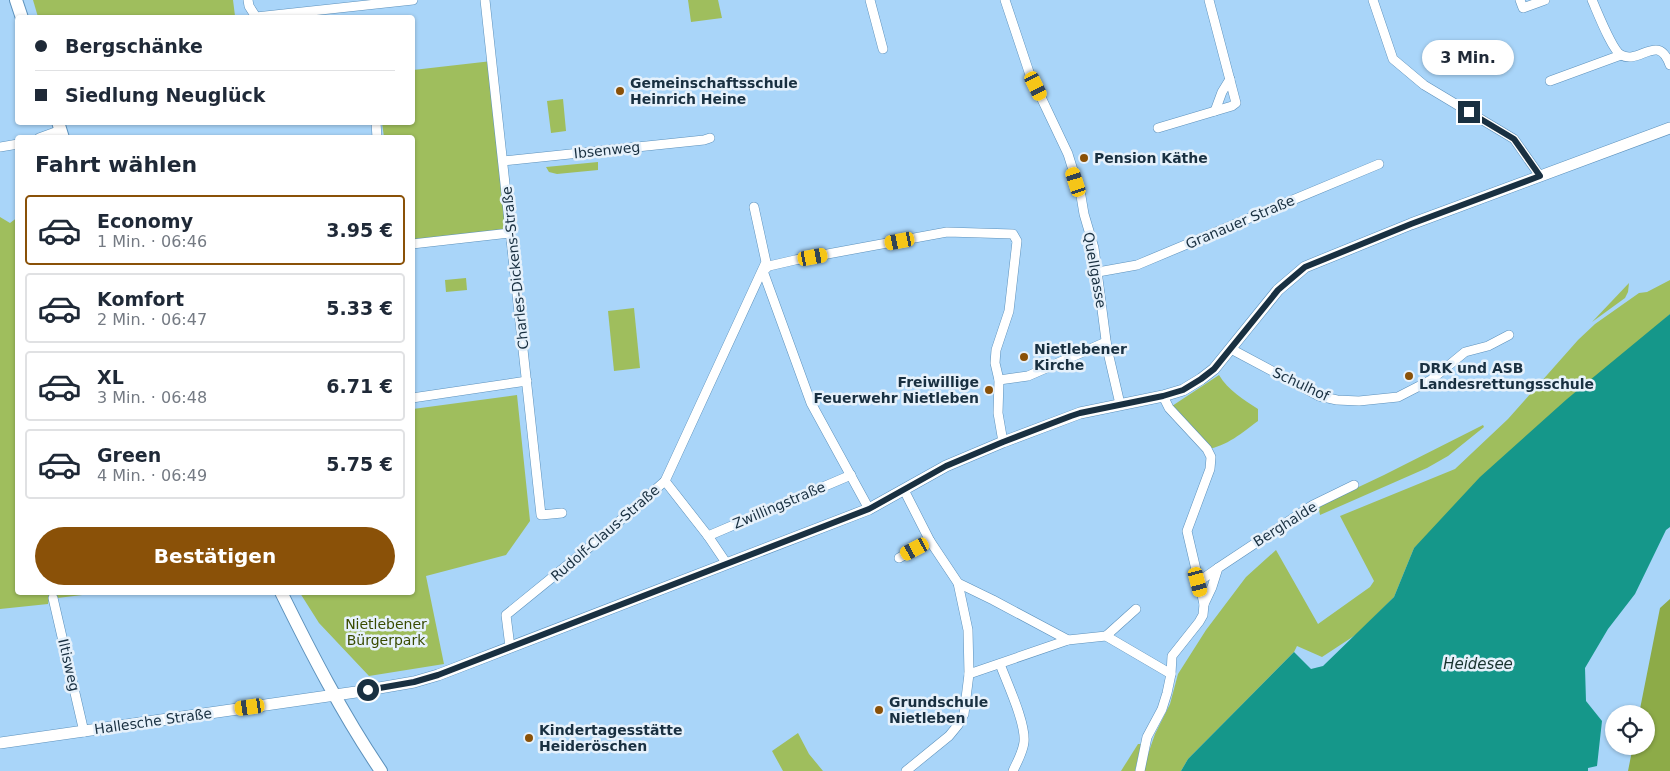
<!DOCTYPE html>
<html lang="de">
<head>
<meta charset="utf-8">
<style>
  body { margin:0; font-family:"DejaVu Sans",sans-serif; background:#f6f6f7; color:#1f2937; height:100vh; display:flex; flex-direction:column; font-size:19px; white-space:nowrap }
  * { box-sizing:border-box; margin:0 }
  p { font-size:16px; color:#747a83 }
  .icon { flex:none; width:28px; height:28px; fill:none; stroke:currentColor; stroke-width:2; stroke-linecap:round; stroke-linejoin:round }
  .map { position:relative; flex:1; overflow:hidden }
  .sheet { position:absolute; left:15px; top:135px; width:400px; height:460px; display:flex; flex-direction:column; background:#fff; border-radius:5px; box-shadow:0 1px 4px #0004 }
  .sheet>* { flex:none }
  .guide { position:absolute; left:15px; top:15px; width:400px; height:110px; border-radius:5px; box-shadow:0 1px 4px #0004; display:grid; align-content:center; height:110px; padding:0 20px; background:#fff }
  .controls { position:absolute; left:1605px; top:705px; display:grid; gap:10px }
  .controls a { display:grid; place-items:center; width:50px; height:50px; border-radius:50%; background:#fff; box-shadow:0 1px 4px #0004; font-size:25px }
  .end { position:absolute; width:22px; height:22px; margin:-11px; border:6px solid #193041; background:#fff; box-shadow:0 0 0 2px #fff }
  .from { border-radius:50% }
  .bubble { position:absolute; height:35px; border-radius:18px; background:#fff; box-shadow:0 1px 4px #0004; font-size:16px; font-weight:700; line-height:35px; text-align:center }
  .car { position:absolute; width:15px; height:30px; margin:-15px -8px; border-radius:6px; box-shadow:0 0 4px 1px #0007; background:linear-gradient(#f5c518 24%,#345 0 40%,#f5c518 0 76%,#345 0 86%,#f5c518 0) }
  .guide b { display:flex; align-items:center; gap:18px; height:48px; font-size:19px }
  .guide b+b { border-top:1px solid #e0e1e3 }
  .guide i { width:12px; height:12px; background:#1f2937 }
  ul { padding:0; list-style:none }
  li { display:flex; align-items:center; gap:15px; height:70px; margin:0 10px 8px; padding:0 10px; border:2px solid #e0e1e3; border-radius:5px }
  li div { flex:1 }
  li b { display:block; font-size:19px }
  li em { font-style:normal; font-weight:700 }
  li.selected { border-color:#8a5108 }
  li>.icon { width:45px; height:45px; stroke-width:1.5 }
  h2 { padding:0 20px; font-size:22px; line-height:60px }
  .button { display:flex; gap:10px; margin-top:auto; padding:10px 20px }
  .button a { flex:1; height:58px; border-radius:30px; background:#8a5108; color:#fff; font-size:20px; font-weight:700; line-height:58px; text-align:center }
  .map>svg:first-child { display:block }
  .green { fill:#9fbe5d }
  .forest { fill:#8dab48 }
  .water { fill:#15978a }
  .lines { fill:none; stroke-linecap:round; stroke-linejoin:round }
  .minor-casing { stroke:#5c91bc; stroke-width:10 }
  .tertiary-casing { stroke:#5c91bc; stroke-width:12 }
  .secondary-casing { stroke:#5c91bc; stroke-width:14 }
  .minor { stroke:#fff; stroke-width:9 }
  .tertiary { stroke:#fff; stroke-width:11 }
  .secondary { stroke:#fff; stroke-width:12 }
  .route { stroke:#193041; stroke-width:6 }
  .poi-dot { fill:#8a5108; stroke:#e6f1fb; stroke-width:2 }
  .labels { text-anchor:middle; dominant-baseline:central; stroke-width:5; stroke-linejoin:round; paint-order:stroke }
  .poi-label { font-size:14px; font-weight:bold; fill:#193041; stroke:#e6f1fb; text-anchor:start }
  .street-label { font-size:14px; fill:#193041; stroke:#e6f1fb }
  .park-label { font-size:14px; fill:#394b00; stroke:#e6f1fb }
  .water-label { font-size:15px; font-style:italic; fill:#19332f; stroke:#e6f1fb }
</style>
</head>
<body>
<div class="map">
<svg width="1670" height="771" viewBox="0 0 1670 771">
  <rect width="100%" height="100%" fill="#a9d5f9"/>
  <g class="green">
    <path d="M 33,0 L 233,0 L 235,16 L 218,18 L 38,17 Z"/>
    <path d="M 688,0 L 718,0 L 722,18 L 691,22 Z"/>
    <path d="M 492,61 L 510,233 L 413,244 L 412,138 L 384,137 L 382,123 L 412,122 L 413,70 Z"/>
    <path d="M 563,99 L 566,131 L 551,133 L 547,101 Z"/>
    <path d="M 598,162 L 598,170 L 557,174 L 549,172 L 546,167 Z"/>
    <path d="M 0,217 L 10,223 L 18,217 L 18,592 L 99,593 L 49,599 L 48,604 L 0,609 Z"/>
    <path d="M 466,278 L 467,290 L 446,292 L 445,280 Z"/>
    <path d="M 1670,280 L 1670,314 L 1414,548 L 1394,597 L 1357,634 L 1322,657 L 1297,646 L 1294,652 L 1188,759 L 1181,771 L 1144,771 L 1147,757 L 1155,734 L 1170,704 L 1178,674 L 1206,630 L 1246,577 L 1276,550 L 1318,624 L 1370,587 L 1374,581 L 1340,516 L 1455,469 L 1508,419 L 1578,340 L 1595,324 L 1639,293 L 1647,292 Z"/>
    <path d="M 1629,283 L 1628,292 L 1625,298 L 1592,322 Z"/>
    <path d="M 634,308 L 640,368 L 614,371 L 608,311 Z"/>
    <path d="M 1219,375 C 1228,390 1244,400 1258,409 L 1258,421 C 1243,432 1226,447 1207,449 L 1169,408 Z"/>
    <path d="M 517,395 L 530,521 L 506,555 L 426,576 L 444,664 L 369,676 L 319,623 L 300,593 L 412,592 L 413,409 Z"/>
    <path d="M 1483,425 L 1484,427 L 1448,456 L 1427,468 L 1320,515 L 1319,510 L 1320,507 L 1327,502 L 1384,475 Z"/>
    <path d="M 798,733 L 809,754 L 823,771 L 783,771 L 772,751 Z"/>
    <path d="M 1138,744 L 1141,744 L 1135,771 L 1121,771 Z"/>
  </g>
  <path class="forest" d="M 1670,599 L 1670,771 L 1628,771 L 1633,746 L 1646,746 L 1646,714 L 1639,714 L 1660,608 Z"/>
  <path class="water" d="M 1670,314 L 1670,527 L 1666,530 L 1635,594 L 1608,629 L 1585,668 L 1586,701 L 1602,721 L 1597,766 L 1588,768 L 1588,771 L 1181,771 L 1188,759 L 1294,652 L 1311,669 L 1323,666 L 1394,597 L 1414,548 L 1480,477 L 1567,399 Z"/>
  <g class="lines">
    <g class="minor-casing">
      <g id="minor">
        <path d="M 248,0 L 249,6 L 256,17 L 413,0"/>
        <path d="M 485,0 L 541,515 L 562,513"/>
        <path d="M 870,0 L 883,49"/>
        <path d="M 1005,0 L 1029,72 L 1068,154 L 1081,196 L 1084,214 L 1094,248 L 1107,348 L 1120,404"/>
        <path d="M 1373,0 L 1393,59 L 1424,85 L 1514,139 L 1540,176"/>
        <path d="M 1520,0 L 1523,8 L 1545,0"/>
        <path d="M 1592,0 C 1597,11 1612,50 1621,55 C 1640,65 1658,32 1670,65"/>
        <path d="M 1550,81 L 1621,55"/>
        <path d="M 1215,111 L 1222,92 L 1230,79"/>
        <path d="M 376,122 L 377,138"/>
        <path d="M 1158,128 L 1232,106 L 1236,103 L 1209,0"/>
        <path d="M 39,138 L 61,130"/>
        <path d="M 0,147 L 18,144"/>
        <path d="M 503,161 L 704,140 L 710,138"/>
        <path d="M 412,244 L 510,233"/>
        <path d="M 763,271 L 769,266 L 795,260 L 947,232 L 1013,234 L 1017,241 L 1009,311 L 996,350 L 995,363 L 999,380 L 998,413 L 1003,442"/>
        <path d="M 763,271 L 811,403 L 869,509"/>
        <path d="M 1098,272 L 1137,265 L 1379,164"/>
        <path d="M 1231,349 L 1319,396 L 1337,400 L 1359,401 L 1398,397 L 1431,380 L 1465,352 L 1488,346 L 1509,335"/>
        <path d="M 999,380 L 1028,376 L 1106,342"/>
        <path d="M 412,398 L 527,381"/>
        <path d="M 665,481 L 708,536 L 727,564"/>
        <path d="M 904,490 L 930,541 L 958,583 L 968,630 L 969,674 L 964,714 L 958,725 L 949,736 L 906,771"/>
        <path d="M 708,536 L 851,475"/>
        <path d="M 899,558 L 930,541"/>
        <path d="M 1198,582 L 1218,568"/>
        <path d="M 958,583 L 993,600 L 1068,640"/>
        <path d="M 53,598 L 84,732"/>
        <path d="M 1204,604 L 1212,587 L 1218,568 L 1313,505 L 1354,485"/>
        <path d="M 1106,636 L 1136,609"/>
        <path d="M 510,647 L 506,615 L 597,541 L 665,481 L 766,262 L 754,207"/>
        <path d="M 1000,664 C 1007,683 1026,723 1024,742 C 1023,752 1017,762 1013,771"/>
        <path d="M 969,674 L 1068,640 L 1106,636 L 1171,674"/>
        <path d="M 1140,771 L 1147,737 L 1162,709 L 1167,693 L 1171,674 L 1172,656 L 1199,622 L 1203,615 L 1204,604 L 1187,531 L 1210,469 L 1211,457 L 1207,449 L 1169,408 L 1163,396"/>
      </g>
    </g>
    <g class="tertiary-casing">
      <path id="tertiary" d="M 0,743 L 356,692 L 414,682 L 438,675 L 869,509 L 946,466 L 1003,442 L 1080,413 L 1163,396 L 1183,390 L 1201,379 L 1214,369 L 1278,290 L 1305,267 L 1411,224 L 1670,128"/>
    </g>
    <g class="secondary-casing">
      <g id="secondary">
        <path d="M 16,0 L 22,18"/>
        <path d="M 58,122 L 63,138"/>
        <path d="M 281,592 C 311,653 343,715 381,771"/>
      </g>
    </g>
    <use href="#minor" class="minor"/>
    <use href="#tertiary" class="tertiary"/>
    <use href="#secondary" class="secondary"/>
  </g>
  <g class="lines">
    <path class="route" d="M 368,690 L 414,682 L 438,675 L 869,509 L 946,466 L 1003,442 L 1071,416 L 1080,413 L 1163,396 L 1183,390 L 1201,379 L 1214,369 L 1278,290 L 1305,267 L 1411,224 L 1540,176 L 1514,139 L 1469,112"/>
  </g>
  <g class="poi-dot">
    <circle cx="620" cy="91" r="5"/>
    <circle cx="1084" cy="158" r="5"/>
    <circle cx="1024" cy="357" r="5"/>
    <circle cx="1409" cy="376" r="5"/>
    <circle cx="989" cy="390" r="5"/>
    <circle cx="879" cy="710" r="5"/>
    <circle cx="529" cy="738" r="5"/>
  </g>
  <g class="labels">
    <g class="poi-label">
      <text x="630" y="83">Gemeinschaftsschule<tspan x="630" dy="16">Heinrich Heine</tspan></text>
      <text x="1094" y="158">Pension Käthe</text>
      <text x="1034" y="349">Nietlebener<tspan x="1034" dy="16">Kirche</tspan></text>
      <text x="1419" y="368">DRK und ASB<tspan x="1419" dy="16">Landesrettungsschule</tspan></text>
      <text x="979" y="382" text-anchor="end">Freiwillige<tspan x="979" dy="16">Feuerwehr Nietleben</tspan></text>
      <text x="889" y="702">Grundschule<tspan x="889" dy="16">Nietleben</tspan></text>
      <text x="539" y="730">Kindertagesstätte<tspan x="539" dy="16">Heideröschen</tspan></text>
    </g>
    <g class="street-label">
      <text transform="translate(607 150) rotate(-6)">Ibsenweg</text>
      <text transform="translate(1240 222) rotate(-23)">Granauer Straße</text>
      <text transform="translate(515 268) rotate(-96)">Charles-Dickens-Straße</text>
      <text transform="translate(1095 270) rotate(80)">Quellgasse</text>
      <text transform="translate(1301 384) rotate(25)">Schulhof</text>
      <text transform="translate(779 505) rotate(-23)">Zwillingstraße</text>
      <text transform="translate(1285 524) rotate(-32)">Berghalde</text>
      <text transform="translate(605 533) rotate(-41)">Rudolf-Claus-Straße</text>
      <text transform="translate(69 665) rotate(77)">Iltisweg</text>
      <text transform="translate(153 721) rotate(-8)">Hallesche Straße</text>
    </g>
    <g class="park-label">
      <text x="386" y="624">Nietlebener<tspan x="386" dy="16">Bürgerpark</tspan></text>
    </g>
    <g class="water-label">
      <text x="1478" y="664">Heidesee</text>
    </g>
  </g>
</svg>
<div class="controls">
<a><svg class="icon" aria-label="locate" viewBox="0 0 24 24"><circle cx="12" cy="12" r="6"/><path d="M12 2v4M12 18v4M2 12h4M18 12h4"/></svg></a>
</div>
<i class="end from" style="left:368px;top:690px"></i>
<i class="end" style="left:1469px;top:112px"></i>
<div class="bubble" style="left:1422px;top:40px;width:92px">3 Min.</div>
<i class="car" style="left:1036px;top:86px;rotate:154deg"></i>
<i class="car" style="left:1076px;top:182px;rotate:342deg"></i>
<i class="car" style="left:900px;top:241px;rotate:259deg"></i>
<i class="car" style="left:813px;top:257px;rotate:80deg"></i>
<i class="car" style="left:915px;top:549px;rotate:242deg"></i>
<i class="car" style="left:1198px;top:582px;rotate:165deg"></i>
<i class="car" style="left:250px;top:707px;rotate:262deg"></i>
<div class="guide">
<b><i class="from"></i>Bergschänke</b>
<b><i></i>Siedlung Neuglück</b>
</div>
<section class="sheet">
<h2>Fahrt wählen</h2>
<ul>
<li class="selected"><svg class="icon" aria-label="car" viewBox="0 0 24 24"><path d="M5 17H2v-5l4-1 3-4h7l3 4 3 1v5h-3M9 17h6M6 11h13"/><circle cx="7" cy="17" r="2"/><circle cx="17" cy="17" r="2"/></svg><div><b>Economy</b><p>1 Min. · 06:46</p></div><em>3.95 €</em></li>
<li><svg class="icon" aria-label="car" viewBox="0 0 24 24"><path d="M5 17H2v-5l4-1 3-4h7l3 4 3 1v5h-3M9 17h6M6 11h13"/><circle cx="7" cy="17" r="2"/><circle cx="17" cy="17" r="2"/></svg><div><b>Komfort</b><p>2 Min. · 06:47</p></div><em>5.33 €</em></li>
<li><svg class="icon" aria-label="car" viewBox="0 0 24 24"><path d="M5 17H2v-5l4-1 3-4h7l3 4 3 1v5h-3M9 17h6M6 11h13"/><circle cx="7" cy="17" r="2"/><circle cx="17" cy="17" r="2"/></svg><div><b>XL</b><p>3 Min. · 06:48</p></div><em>6.71 €</em></li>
<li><svg class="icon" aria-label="car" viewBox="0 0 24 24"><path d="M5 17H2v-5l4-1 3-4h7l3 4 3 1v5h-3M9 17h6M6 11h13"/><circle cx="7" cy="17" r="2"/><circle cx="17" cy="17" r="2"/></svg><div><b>Green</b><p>4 Min. · 06:49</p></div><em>5.75 €</em></li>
</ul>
<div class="button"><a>Bestätigen</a></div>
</section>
</div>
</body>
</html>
